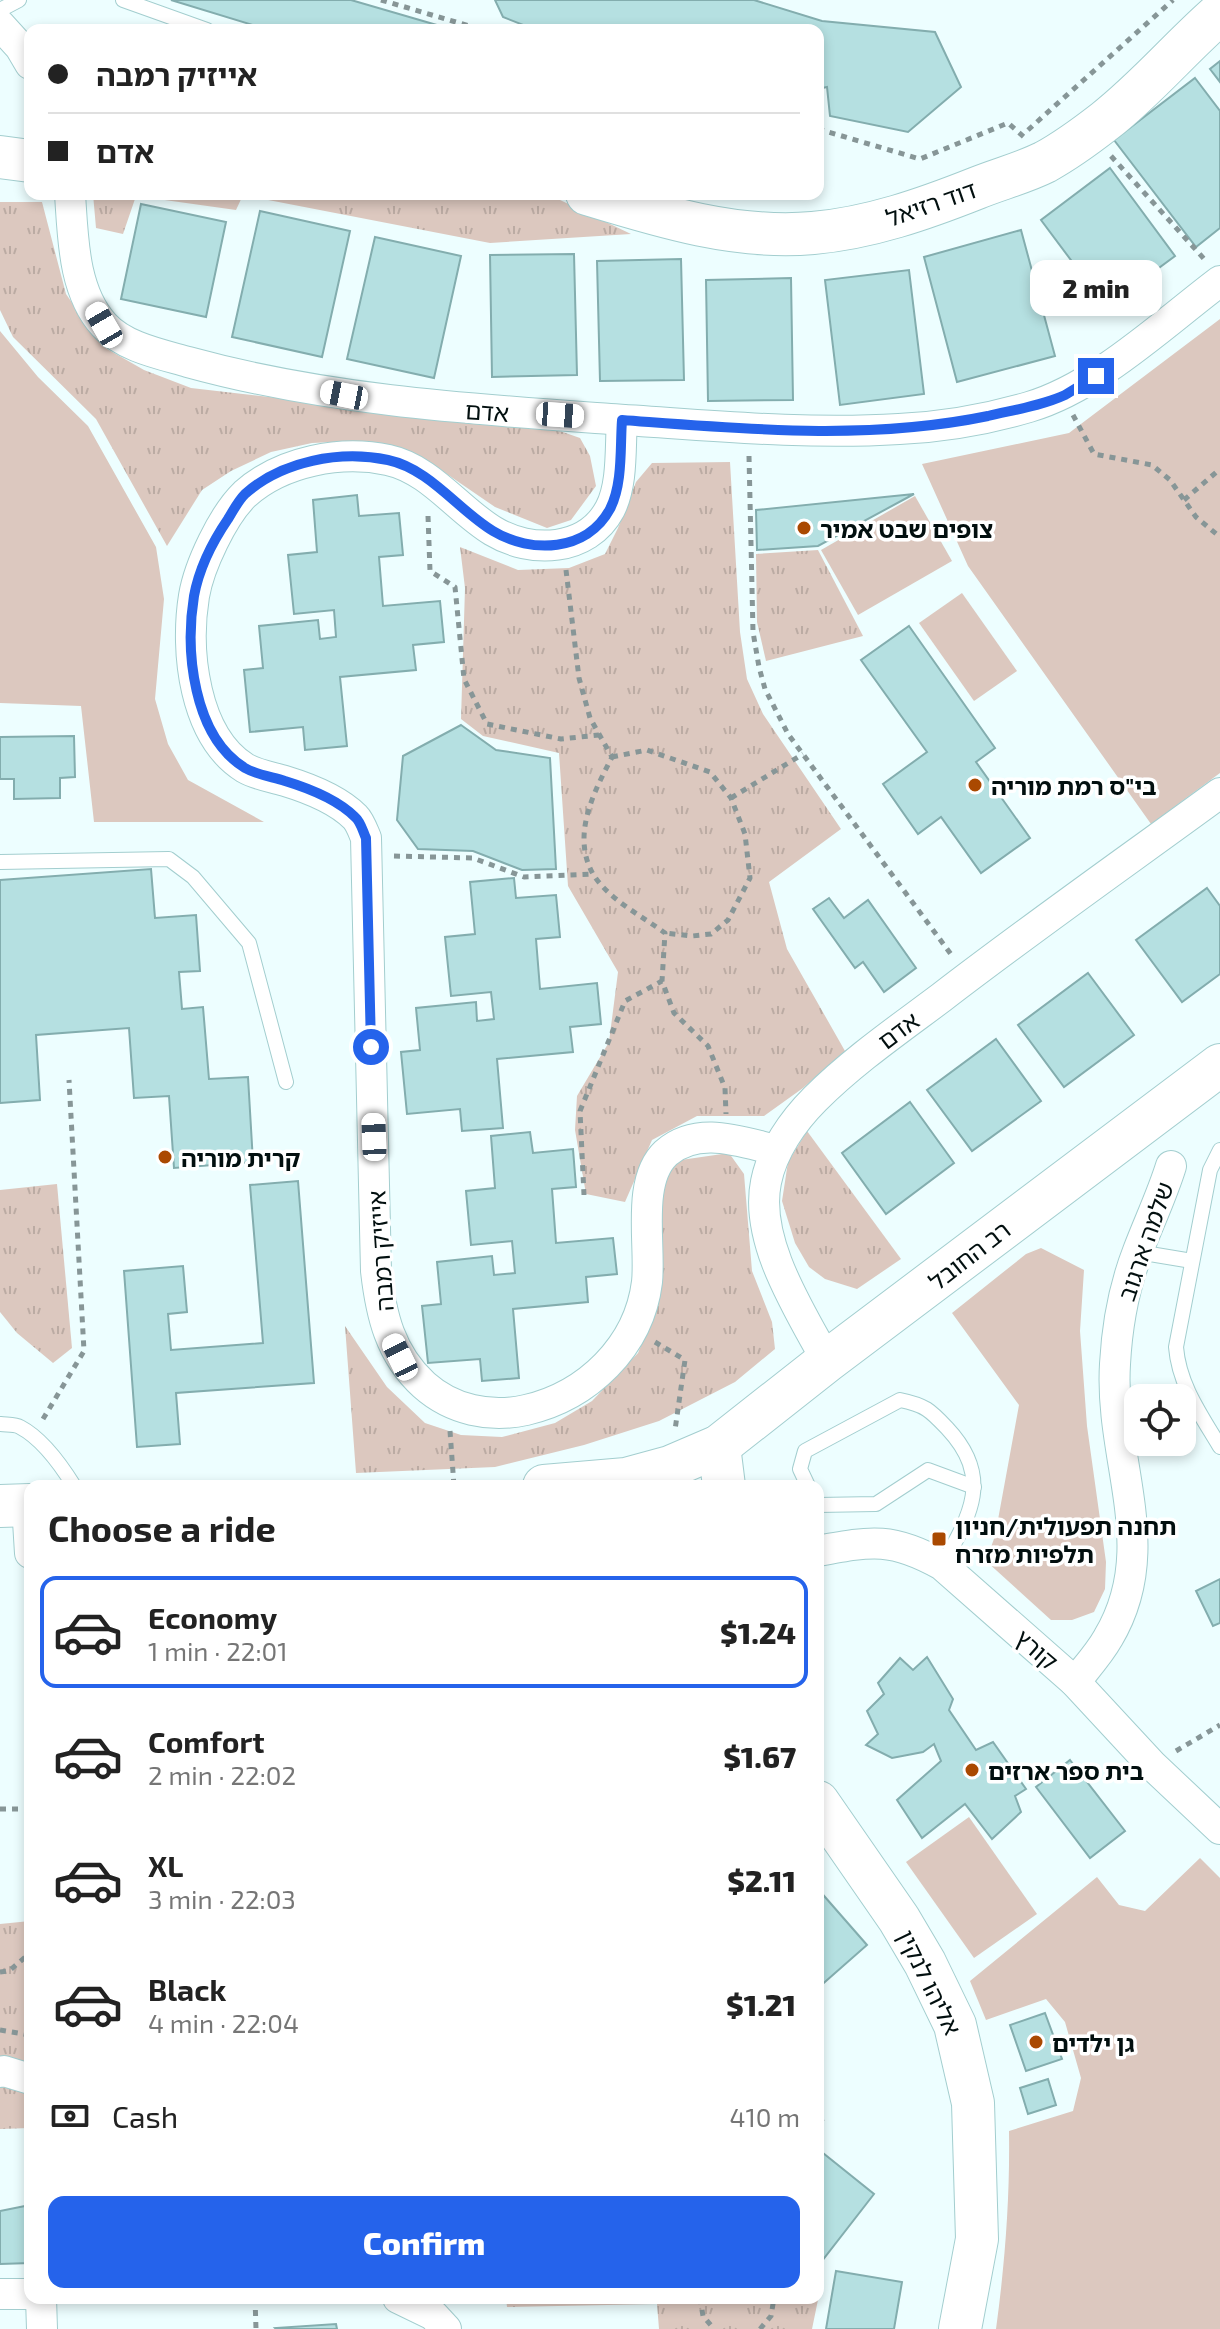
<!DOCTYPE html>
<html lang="en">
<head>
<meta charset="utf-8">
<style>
  body { margin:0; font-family:"Exo 2","Noto Sans Hebrew",sans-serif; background:#f6f6f6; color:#222; height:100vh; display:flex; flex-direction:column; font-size:30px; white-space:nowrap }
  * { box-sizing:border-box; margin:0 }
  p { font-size:26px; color:#767676 }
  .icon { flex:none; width:44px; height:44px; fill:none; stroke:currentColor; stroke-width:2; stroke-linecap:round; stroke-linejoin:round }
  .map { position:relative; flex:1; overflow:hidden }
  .drawer { position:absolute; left:24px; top:1480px; width:800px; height:824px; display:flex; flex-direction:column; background:#fff; border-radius:16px; box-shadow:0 4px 12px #0003 }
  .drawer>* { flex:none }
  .banner { position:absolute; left:24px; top:24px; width:800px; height:176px; border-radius:16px; box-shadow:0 4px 12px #0003; display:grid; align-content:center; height:176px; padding:0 24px; background:#fff }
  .buttons { position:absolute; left:1124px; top:1384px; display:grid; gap:16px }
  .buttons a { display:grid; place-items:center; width:72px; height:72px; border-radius:16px; background:#fff; box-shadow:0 4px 12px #0003; font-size:40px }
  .end { position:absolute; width:36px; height:36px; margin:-18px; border:10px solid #2563eb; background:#fff; box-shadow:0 0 0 4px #fff }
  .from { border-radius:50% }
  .bubble { position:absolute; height:56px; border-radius:16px; background:#fff; box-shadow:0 4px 12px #0003; font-size:26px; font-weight:800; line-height:56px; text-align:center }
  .car { position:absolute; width:24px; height:48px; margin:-24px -12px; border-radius:10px; box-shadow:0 0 6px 2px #0007; background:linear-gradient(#fff 24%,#345 0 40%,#fff 0 76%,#345 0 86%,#fff 0) }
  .banner b { display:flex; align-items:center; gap:28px; height:76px; font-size:30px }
  .banner b+b { border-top:2px solid #e0e0e0 }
  .banner i { width:20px; height:20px; background:#222 }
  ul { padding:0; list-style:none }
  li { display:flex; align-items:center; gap:24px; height:112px; margin:0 16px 12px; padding:0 8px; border:4px solid transparent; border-radius:16px }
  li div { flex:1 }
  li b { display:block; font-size:30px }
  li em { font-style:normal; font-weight:800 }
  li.on { border-color:#2563eb }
  li>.icon { width:72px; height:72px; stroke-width:1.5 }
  h2 { padding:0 24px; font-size:36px; line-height:96px }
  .pay { display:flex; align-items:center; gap:20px; height:88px; padding:0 24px; font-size:30px }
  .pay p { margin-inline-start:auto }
  .button { display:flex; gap:16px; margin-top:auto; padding:16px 24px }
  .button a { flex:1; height:92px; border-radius:16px; background:#2563eb; color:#fff; font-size:32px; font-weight:800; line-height:92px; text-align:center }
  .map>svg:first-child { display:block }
  .grass { fill:#dcc8bf }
  .park { fill:url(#park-tufts) }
  .building { fill:#b5e0e1; stroke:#83adae; stroke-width:2 }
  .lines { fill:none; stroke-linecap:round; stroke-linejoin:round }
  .lane-casing { stroke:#a3cecf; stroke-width:16 }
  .street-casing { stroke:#a3cecf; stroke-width:32 }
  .secondary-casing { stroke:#a3cecf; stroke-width:44 }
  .path { stroke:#879697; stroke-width:5; stroke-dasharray:6 6; stroke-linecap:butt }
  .lane { stroke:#fff; stroke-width:14 }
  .street { stroke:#fff; stroke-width:30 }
  .secondary { stroke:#fff; stroke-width:42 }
  .route { stroke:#2563eb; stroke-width:10 }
  .poi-dot { fill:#aa4901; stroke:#fff; stroke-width:3 }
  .labels { text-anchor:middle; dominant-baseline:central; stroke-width:7; stroke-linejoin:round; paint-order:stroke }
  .street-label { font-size:24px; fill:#020f0f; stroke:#fff }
  .poi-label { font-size:24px; font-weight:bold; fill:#020f0f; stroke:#fff; text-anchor:start }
</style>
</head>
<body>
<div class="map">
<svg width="1220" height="2329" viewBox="0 0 1220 2329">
  <defs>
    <pattern id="park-tufts" width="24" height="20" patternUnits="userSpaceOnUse" patternTransform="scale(2)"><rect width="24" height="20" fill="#dcc8bf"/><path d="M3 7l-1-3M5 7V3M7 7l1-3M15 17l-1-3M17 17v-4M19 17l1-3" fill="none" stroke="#bbaba3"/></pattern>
  </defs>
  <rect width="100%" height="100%" fill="#edfeff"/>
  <g class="grass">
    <path d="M 1220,319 L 1220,773 L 1151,824 L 968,566 L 922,464 L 1069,433 Z"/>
    <path d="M 0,331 L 38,377 L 88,426 L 156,547 L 164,599 L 155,699 L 168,744 L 188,780 L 264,822 L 94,822 L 81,706 L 0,703 Z"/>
    <path d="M 915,496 L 952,561 L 858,615 L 821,550 Z"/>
    <path d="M 962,593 L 1017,671 L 974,701 L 919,623 Z"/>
    <path d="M 1041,1248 L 1084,1270 L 1080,1331 L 1087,1426 L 1106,1562 L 1105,1589 L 1094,1612 L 1072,1620 L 1051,1620 L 986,1561 L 995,1536 L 1019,1405 L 952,1313 L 1026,1254 Z"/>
    <path d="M 969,1817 L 1037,1914 L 974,1958 L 906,1862 Z"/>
    <path d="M 1200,1858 L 1220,1878 L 1220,2329 L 996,2329 C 1005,2263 1010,2198 1009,2131 L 1073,2111 L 1081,2078 L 1065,2022 L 1046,1999 L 986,2020 L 970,1981 L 1097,1877 L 1119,1905 L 1145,1911 Z"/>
  </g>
  <g class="park">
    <path d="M 93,194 L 541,194 L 558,199 L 631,234 L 490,243 L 243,195 L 236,210 L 136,196 L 123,234 L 96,228 Z"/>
    <path d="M 0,202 L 42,202 L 66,294 L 102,346 L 144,370 L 191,388 L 557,430 L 580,438 L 590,456 L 596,486 L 571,520 L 547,528 L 495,507 L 422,457 L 353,441 L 312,443 L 271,452 L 231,471 L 202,490 L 167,546 L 96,419 L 13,337 L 0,310 Z"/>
    <path d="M 730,462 L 740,632 L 747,679 L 763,714 L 841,829 L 769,882 L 787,949 L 845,1051 L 803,1088 L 764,1116 L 697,1116 L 652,1140 L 625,1202 L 586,1194 L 575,1130 L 577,1096 L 609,1042 L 618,972 L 568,886 L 559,753 L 483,736 L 461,719 L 465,588 L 460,547 L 518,570 L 569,568 L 605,554 L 618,528 L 636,482 L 652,463 Z"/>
    <path d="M 818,550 L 863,636 L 766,661 L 757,622 L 756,554 Z"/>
    <path d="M 807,1131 L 901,1259 L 857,1289 L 825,1279 L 809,1267 L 795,1243 L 782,1201 L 788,1162 Z"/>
    <path d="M 729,1153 L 744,1174 L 752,1271 L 772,1322 L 775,1349 L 735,1382 L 659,1421 L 584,1445 L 495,1467 L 356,1473 L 345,1326 L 387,1387 L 425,1423 L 461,1435 L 502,1437 L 555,1423 L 592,1401 L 638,1353 L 659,1301 L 662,1255 L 656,1200 L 666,1174 L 681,1160 Z"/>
    <path d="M 57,1184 L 72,1348 L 53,1363 L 17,1333 L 0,1312 L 0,1190 Z"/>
    <path d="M 30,1921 L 30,2128 L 0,2129 L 0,1924 Z"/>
    <path d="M 819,2295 L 812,2329 L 659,2329 L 657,2304 L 507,2307 L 506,2298 L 818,2298 Z"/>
  </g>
  <g class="building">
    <path d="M 171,0 L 351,0 L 454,30 L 269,30 Z"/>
    <path d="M 495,0 L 754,0 L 822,21 L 935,32 L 961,87 L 908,132 L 830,116 L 827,87 L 818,89 L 818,30 L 536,30 L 503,17 Z"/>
    <path d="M 1220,61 L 1220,82 L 1210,69 Z"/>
    <path d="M 1195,78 L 1220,111 L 1220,228 L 1196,247 L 1114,140 Z"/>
    <path d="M 1110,168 L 1175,256 L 1106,307 L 1041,220 Z"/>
    <path d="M 141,204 L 226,222 L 206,317 L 121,299 Z"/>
    <path d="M 260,211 L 350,231 L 322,357 L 232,337 Z"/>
    <path d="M 1021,230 L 1055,356 L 957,382 L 924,257 Z"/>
    <path d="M 375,237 L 461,256 L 434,378 L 347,359 Z"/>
    <path d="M 574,254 L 577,375 L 492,377 L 490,255 Z"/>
    <path d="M 681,259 L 684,380 L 600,381 L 597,261 Z"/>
    <path d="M 909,270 L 924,394 L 840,405 L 825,280 Z"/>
    <path d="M 791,278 L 793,400 L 708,401 L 706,280 Z"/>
    <path d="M 914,494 L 818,546 L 757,550 L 756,510 Z"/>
    <path d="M 357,495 L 359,516 L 399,513 L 403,555 L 379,557 L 383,606 L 440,601 L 444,642 L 413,645 L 416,670 L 340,677 L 347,746 L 305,750 L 303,727 L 250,732 L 244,670 L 263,668 L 259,626 L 318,620 L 320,639 L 336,637 L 334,610 L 294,614 L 288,555 L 317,552 L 313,500 Z"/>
    <path d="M 909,626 L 995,748 L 976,762 L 1030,838 L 981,873 L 941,817 L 918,834 L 883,784 L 927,752 L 861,660 Z"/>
    <path d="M 461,725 L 496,750 L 550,758 L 556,869 L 522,870 L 473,851 L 418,849 L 397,820 L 403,756 Z"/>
    <path d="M 74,736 L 75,777 L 60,778 L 60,798 L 14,799 L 14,779 L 0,779 L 0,737 Z"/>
    <path d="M 151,869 L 155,918 L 196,915 L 200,971 L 179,972 L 182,1009 L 203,1007 L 209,1079 L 248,1077 L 253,1162 L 174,1168 L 169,1096 L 134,1098 L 129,1028 L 36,1035 L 40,1100 L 0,1103 L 0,880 Z"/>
    <path d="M 514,878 L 516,898 L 556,895 L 560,937 L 536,939 L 540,989 L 597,983 L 601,1024 L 570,1027 L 573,1052 L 497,1059 L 503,1128 L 462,1131 L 460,1109 L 407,1114 L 401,1052 L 420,1050 L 416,1008 L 476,1002 L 477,1021 L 494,1019 L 491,992 L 451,996 L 445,937 L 475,934 L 470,882 Z"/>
    <path d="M 1207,888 L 1220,906 L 1220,974 L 1182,1002 L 1136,940 Z"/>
    <path d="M 829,898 L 844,918 L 868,900 L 916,968 L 884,992 L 863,962 L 855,968 L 813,909 Z"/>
    <path d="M 1088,973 L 1134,1035 L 1064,1087 L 1018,1025 Z"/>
    <path d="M 996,1039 L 1041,1101 L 972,1151 L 927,1090 Z"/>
    <path d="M 910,1102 L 954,1163 L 886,1214 L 842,1153 Z"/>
    <path d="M 530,1132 L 533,1153 L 573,1149 L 576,1187 L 552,1189 L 556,1243 L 613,1238 L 617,1274 L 586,1277 L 588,1302 L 513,1309 L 519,1378 L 482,1381 L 480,1359 L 428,1363 L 422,1306 L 441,1304 L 437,1262 L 492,1256 L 494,1275 L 515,1273 L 512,1241 L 471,1245 L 466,1191 L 495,1188 L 491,1136 Z"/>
    <path d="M 298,1181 L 314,1383 L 176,1393 L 180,1444 L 137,1447 L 124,1271 L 183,1266 L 187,1312 L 168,1314 L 171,1350 L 263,1343 L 250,1185 Z"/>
    <path d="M 1220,1579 L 1220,1623 L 1213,1626 L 1196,1591 Z"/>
    <path d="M 927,1657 L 953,1699 L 949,1710 L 976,1750 L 993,1742 L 1026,1789 L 1015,1796 L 1021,1812 L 992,1839 L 965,1804 L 922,1838 L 897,1800 L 941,1761 L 934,1744 L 923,1752 L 892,1758 L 866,1745 L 878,1734 L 867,1711 L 884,1694 L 878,1683 L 900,1658 L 913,1670 Z"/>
    <path d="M 1070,1760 L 1125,1831 L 1090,1858 L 1036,1787 Z"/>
    <path d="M 818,1889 L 867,1945 L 818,1988 Z"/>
    <path d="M 1045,2013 L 1062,2059 L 1026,2071 L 1010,2025 Z"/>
    <path d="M 1048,2079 L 1056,2105 L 1028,2114 L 1020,2088 Z"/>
    <path d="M 818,2149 L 874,2194 L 818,2266 Z"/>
    <path d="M 30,2205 L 30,2263 L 0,2264 L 0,2211 Z"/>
    <path d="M 836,2271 L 902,2282 L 894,2329 L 826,2329 Z"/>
    <path d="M 336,2324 L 337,2329 L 276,2329 L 275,2328 Z"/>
  </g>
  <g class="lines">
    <g class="lane-casing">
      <g id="lane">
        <path d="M 123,0 L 207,30"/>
        <path d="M 0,10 L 19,0"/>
        <path d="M 0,862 L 169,859 L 193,877 L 249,943 L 286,1082"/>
        <path d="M 1220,1150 L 1210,1170 L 1176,1347 C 1179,1385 1201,1415 1220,1447"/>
        <path d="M 1138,1252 L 1192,1261"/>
        <path d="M 0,1424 C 6,1425 15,1424 20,1427 C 43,1439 61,1465 74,1486"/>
        <path d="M 808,1486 L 800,1469 L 805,1451 L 900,1400 C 925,1405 930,1410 947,1428 C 993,1477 971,1515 942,1565"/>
        <path d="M 818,1505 L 876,1504 L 928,1470 L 974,1487"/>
      </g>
    </g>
    <g class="street-casing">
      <g id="street">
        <path d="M 0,25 L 20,47 L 30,64"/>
        <path d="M 70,194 C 73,237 73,291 104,325 C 124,347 160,354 188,362 C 326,400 468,409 610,419 C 707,425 803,435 899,429 C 942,427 988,419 1029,407 C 1097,387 1163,324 1220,281"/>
        <path d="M 622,420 C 620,447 623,484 610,509 C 587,552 531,554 493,531 C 458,510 430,469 388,460 C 341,450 282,461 245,494 C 223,515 199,566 194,596 C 185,651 194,736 245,768 C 257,775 272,777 285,781 C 308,788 338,800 355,817 C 360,822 363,831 366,838 L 376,1271 C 381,1315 390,1354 424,1385 C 452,1410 490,1418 526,1410 C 587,1396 639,1347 647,1282 C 651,1245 636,1181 666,1153 C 698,1125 741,1142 776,1150"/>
        <path d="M 827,1361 C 800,1311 754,1241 766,1182 C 772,1151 793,1121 815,1099 C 853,1061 898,1030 942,997 C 1033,927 1127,861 1220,793"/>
        <path d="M 27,1505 L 30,1553"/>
        <path d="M 818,1551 C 872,1541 892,1537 942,1565 L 1075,1682 L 1152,1765 L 1220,1829"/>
        <path d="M 1075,1682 C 1086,1668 1099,1654 1108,1638 C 1162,1548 1109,1461 1115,1364 C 1117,1326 1124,1287 1138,1251 C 1149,1222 1162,1195 1171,1166"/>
        <path d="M 0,2072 L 4,2071 L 30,2079"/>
        <path d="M 0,2294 L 30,2294"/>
        <path d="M 41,2298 L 42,2329"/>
        <path d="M 398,2298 L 433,2315 L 446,2329"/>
      </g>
    </g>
    <g class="secondary-casing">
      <g id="secondary">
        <path d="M 0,157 L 30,161"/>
        <path d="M 587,194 C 659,216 736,240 813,233 C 870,228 924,209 977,188 C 999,179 1023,173 1045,162 C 1065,151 1087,135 1105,121 C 1147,88 1180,48 1220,13"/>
        <path d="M 719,1446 L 724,1486"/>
        <path d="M 544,1486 L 626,1479 L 670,1467 L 719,1446 L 827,1361 L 1220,1065"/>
        <path d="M 0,1506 L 30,1505"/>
        <path d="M 818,1802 L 899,1919 L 925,1963 L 955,2025 L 973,2103 L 977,2239 L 960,2329"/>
      </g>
    </g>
    <g class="path">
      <path d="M 381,0 L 483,30"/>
      <path d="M 818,129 L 920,159 L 1008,123 L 1024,137"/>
      <path d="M 1028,130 L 1173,0"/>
      <path d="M 1111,156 L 1206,261"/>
      <path d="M 1073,415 L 1094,454 L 1152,465 L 1170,480 L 1196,517 L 1220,537"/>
      <path d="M 749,456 L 753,632 L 759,667 L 765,689 L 788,734 L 953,957"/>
      <path d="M 1184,500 L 1220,469"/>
      <path d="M 428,516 L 430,571 L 455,587 L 464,679 L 487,724 L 561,739 L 599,735"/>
      <path d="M 566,570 L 579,678 L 590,718 L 612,757 C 594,792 571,835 593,874 C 608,899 642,916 665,933 L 662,981 L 674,1013 L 708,1046 L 725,1088 L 726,1114"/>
      <path d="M 612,757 L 647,750 L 710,772 L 731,798 L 745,834 L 750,878 L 728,920 L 711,934 L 692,936 L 665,933"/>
      <path d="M 731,798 L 803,754"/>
      <path d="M 394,856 L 473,858 L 524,877 L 593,874"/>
      <path d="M 584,1195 L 580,1111 L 625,1001 L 662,981"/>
      <path d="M 655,1342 L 685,1360 L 675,1430"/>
      <path d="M 43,1419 L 84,1351 L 69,1080"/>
      <path d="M 450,1431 L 454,1486"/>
      <path d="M 1176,1751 L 1220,1725"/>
      <path d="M 0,1809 L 30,1809"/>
      <path d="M 0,1972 L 9,1971 L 30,1953"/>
      <path d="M 0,2030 L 30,2035"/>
      <path d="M 818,2044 L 819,2044"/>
      <path d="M 818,2121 L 824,2118"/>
      <path d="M 255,2298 L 256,2329"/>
      <path d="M 700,2298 L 703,2316 L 714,2329"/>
      <path d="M 760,2329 L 771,2316 L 774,2298"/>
    </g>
    <use href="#lane" class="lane"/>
    <use href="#street" class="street"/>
    <use href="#secondary" class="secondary"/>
  </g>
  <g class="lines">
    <path class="route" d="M 371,1047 L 366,838 C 363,832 361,822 355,817 C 338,800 308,788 285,781 C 273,777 257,775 245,768 C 193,736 185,651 194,596 C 199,569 213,541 228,519 C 233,511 238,501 245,494 C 282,461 340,450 388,460 C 430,469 458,510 493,531 C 531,554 587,552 610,509 C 623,484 620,447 622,420 C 744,429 867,441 988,416 C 1013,410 1041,406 1065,395 C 1075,389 1086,382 1096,376"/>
  </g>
  <g class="poi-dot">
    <circle cx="804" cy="528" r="8"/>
    <circle cx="975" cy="785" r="8"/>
    <circle cx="165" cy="1157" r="8"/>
    <rect x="931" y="1531" width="16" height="16" rx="4"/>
    <circle cx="972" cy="1770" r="8"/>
    <circle cx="1036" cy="2042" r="8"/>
  </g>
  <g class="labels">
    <g class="street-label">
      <text transform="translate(931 203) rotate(-19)">דוד רזיאל</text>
      <text transform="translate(487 411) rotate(4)">אדם</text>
      <text transform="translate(898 1030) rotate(-37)">אדם</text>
      <text transform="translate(1145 1241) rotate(-71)">שלמה ארגוב</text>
      <text transform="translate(380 1251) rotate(-94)">אייזיק רמבה</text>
      <text transform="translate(969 1255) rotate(-38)">רב החובל</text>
      <text transform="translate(1037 1649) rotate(41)">קורץ</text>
      <text transform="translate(930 1982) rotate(64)">אליהו לנקין</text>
    </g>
    <g class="poi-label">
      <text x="820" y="528">צופים שבט אמיר</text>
      <text x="991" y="785">בי"ס רמת מוריה</text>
      <text x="181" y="1157">קרית מוריה</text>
      <text x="955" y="1525">תחנה תפעולית/חניון<tspan x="955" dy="28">תלפיות מזרח</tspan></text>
      <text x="988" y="1770">בית ספר ארזים</text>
      <text x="1052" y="2042">גן ילדים</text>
    </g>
  </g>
</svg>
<div class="buttons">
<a><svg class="icon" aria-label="locate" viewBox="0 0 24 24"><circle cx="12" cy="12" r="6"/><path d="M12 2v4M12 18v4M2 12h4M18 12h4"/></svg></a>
</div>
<i class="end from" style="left:371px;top:1047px"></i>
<i class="end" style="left:1096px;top:376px"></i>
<div class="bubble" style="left:1030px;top:260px;width:132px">2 min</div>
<i class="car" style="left:104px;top:325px;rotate:330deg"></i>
<i class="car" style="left:344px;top:395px;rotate:281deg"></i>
<i class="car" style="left:560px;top:415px;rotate:94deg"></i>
<i class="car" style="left:374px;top:1137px;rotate:358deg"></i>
<i class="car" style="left:400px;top:1357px;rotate:334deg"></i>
<div class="banner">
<b><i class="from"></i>אייזיק רמבה</b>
<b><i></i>אדם</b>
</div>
<section class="drawer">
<h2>Choose a ride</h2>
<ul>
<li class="on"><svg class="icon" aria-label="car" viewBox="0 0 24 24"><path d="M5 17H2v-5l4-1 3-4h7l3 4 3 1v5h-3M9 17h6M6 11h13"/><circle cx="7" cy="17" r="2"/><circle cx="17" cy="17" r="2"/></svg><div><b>Economy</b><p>1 min · 22:01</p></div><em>$1.24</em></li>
<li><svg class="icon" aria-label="car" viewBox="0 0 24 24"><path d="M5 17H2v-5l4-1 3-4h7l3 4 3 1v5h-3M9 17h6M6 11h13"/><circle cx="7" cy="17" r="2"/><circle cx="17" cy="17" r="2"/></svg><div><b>Comfort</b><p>2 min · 22:02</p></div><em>$1.67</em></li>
<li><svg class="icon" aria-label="car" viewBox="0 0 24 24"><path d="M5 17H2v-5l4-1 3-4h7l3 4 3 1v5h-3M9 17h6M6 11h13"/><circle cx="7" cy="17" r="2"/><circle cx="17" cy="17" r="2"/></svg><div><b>XL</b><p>3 min · 22:03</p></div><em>$2.11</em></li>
<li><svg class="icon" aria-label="car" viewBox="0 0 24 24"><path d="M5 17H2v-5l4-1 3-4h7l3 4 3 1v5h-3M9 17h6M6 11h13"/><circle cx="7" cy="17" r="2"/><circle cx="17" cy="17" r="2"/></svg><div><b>Black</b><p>4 min · 22:04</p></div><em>$1.21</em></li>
</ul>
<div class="pay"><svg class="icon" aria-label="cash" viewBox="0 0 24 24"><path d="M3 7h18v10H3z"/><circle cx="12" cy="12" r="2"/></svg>Cash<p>410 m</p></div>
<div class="button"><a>Confirm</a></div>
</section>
</div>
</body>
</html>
